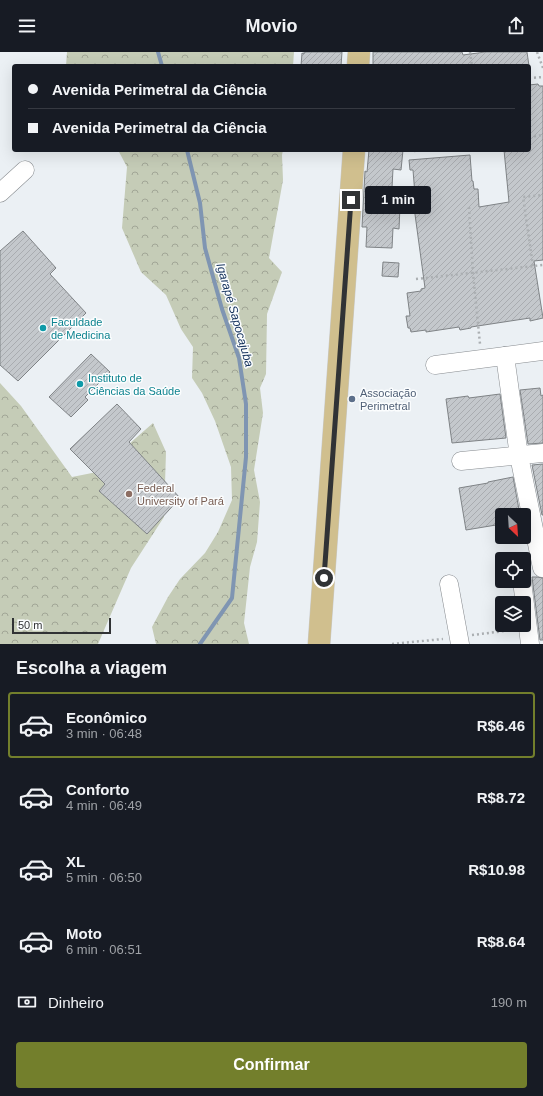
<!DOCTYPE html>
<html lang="pt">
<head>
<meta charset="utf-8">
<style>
  body { margin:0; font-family:Helvetica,sans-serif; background:#242831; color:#f1f3f6; height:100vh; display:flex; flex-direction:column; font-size:15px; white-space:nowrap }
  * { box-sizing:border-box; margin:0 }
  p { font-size:13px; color:#9ea1a6 }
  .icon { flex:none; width:22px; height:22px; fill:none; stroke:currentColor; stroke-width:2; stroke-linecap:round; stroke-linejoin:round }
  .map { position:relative; height:592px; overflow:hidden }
  .panel { display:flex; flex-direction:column; background:#171b24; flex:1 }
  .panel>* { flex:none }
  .hud { position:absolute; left:12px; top:12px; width:519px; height:88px; border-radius:4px; box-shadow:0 4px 16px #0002; display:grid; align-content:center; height:88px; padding:0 16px; background:#171b24 }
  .needle { width:26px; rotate:155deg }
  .buttons { position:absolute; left:495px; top:456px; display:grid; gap:8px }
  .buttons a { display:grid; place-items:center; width:36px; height:36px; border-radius:4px; background:#171b24; box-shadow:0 4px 16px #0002; font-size:20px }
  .scale { position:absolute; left:12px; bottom:10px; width:99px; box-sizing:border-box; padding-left:4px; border:2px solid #313335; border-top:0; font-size:11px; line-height:14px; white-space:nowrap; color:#313335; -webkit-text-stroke:3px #fbfdfe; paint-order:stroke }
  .end { position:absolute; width:18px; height:18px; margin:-9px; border:5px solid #313335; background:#fff; box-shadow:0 0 0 2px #fff }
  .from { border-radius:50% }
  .bubble { position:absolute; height:28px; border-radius:4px; background:#171b24; box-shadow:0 4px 16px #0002; font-size:13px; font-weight:700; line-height:28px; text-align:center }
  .hud b { display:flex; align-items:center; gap:14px; height:38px; font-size:15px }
  .hud b+b { border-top:1px solid #363941 }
  .hud i { width:10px; height:10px; background:#f1f3f6 }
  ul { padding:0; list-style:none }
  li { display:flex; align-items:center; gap:12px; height:66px; margin:0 8px 6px; padding:0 8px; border:2px solid transparent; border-radius:4px }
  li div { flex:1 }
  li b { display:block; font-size:15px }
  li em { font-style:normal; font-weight:700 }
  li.selected { border-color:#737f2c }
  li>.icon { width:36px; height:36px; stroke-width:1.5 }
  h2 { padding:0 16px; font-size:18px; line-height:48px }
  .pay { display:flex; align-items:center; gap:10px; height:44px; padding:0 16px; font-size:15px }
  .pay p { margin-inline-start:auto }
  .button { display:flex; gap:8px; margin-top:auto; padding:8px 16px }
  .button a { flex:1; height:46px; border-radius:4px; background:#737f2c; color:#fff; font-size:16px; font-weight:700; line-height:46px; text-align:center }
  header { display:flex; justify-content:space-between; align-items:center; height:52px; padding:0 16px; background:#171b24; font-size:18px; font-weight:700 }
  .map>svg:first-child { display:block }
  .forest { fill:url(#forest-crowns) }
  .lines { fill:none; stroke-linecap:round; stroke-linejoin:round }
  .stream { stroke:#7f95b2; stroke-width:4 }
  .building { fill:url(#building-hatch); stroke:#7f8386 }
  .minor-casing { stroke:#878b8f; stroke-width:19 }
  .major-casing { stroke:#c9caca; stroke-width:23 }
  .path { stroke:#abafb2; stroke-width:2.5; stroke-dasharray:2 3; stroke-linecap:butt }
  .minor { stroke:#fff; stroke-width:18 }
  .major { stroke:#d0bf8e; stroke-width:22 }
  .route { stroke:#313335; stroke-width:5 }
  .culture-dot { fill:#0f9aa8; stroke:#fbfdfe; stroke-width:1.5 }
  .service-dot { fill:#5c6f8a; stroke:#fbfdfe; stroke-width:1.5 }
  .education-dot { fill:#8d6e63; stroke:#fbfdfe; stroke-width:1.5 }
  .labels { text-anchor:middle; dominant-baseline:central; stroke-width:3; stroke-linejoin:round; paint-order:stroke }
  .culture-label { font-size:11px; fill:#0d838f; stroke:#fbfdfe; text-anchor:start }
  .service-label { font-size:11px; fill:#4e5e75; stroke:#fbfdfe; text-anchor:start }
  .education-label { font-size:11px; fill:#785e54; stroke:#fbfdfe; text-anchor:start }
  .water-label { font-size:12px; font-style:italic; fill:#1a3760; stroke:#fbfdfe }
</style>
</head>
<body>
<header><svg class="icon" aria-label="menu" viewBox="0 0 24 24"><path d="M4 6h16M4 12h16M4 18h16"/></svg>Movio<svg class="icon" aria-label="share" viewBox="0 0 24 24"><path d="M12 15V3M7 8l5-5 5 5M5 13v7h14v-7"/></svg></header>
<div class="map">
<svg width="543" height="592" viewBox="0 0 543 592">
  <defs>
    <pattern id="forest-crowns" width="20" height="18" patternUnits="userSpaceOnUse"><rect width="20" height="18" fill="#c5ccb7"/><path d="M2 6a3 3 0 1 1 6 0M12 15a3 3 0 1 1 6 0" fill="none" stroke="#a1a696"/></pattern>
    <pattern id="building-hatch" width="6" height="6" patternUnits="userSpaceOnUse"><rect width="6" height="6" fill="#c4c8cc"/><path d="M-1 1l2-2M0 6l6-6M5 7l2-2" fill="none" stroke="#a9acb0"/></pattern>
  </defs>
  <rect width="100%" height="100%" fill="#ebf0f4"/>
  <g class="forest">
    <path d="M 67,0 L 294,0 L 293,14 L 66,14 Z"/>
    <path d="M 118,98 L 283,98 L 282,103 L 283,128 L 269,206 L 282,220 L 267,262 L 266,322 L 260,336 L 263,361 L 254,418 L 260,450 L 257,490 L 250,515 L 244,571 L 249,592 L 156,592 L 152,575 L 168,545 L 180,527 L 205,501 L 218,480 L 232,448 L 231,415 L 215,369 L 202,341 L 192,326 L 193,295 L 181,277 L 166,243 L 141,220 L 122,176 L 127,115 Z"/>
    <path d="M 0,331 L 21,354 L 72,425 L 97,420 L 153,371 L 166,400 L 164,465 L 131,516 L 98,592 L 0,592 Z"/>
  </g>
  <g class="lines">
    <g class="stream">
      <path d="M 158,0 L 162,14"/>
      <path d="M 187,98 L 200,151 L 205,196 L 222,257 L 239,306 L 246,352 L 246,405 L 232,546 L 200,592"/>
    </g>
  </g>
  <g class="building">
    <path d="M 304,0 L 342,0 L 341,14 L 301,14 L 302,1 L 304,2 Z"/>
    <path d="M 373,0 L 462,0 L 463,3 L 485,0 L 527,0 L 529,14 L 373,14 Z"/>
    <path d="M 538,32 L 539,34 L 543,34 L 543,208 L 534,209 L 543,266 L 530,269 L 530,266 L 471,275 L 471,276 L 460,278 L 459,275 L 426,280 L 426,278 L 411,280 L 410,276 L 408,276 L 406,264 L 410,264 L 407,241 L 421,239 L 421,237 L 425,236 L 414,155 L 416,155 L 413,118 L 410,118 L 409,108 L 470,103 L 472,129 L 473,129 L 474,137 L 478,137 L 479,155 L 509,150 L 504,98 L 529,98 L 529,33 Z"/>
    <path d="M 369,98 L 403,98 L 401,118 L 393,117 L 391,154 L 400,154 L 399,177 L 393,176 L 392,196 L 366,195 L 367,175 L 362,175 L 365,119 L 367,120 Z"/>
    <path d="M 23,179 L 56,216 L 50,222 L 86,261 L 18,329 L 0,313 L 0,199 Z"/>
    <path d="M 383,210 L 399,211 L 398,225 L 382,224 Z"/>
    <path d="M 91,302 L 110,320 L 85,345 L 88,348 L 71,365 L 49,345 Z"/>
    <path d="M 540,336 L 541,344 L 543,343 L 543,391 L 528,392 L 520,338 Z"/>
    <path d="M 500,342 L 506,386 L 452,391 L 446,347 L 468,344 L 469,346 Z"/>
    <path d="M 117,352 L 141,377 L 129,390 L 180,446 L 147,482 L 99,439 L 105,432 L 70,397 Z"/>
    <path d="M 543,412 L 543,463 L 542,463 L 532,413 Z"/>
    <path d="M 513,425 L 520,463 L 502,463 L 502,472 L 466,478 L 459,436 L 488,431 L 488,430 Z"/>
    <path d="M 532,525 L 537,525 L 543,526 L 543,588 L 540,588 Z"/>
  </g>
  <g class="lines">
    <g class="minor-casing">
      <g id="minor">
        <path d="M 0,141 L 25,118"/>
        <path d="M 505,304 L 519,404 L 542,516"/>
        <path d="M 435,313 L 543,299"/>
        <path d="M 461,409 L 543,401"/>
        <path d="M 522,529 L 530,592"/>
        <path d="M 449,532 L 460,592"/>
      </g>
    </g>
    <g class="major-casing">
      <g id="major">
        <path d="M 358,14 L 359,0"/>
        <path d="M 319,592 L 354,98"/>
      </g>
    </g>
    <g class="path">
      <path d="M 470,0 L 472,14"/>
      <path d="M 537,0 L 543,16"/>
      <path d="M 529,26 L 543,25"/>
      <path d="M 529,85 L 543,83"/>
      <path d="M 414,99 L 427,98"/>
      <path d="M 469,155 L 473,221 L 480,292"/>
      <path d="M 533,214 L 523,145 L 543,143"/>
      <path d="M 416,227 L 543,213"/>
      <path d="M 472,583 L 513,578"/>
      <path d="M 392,592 L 443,587"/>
    </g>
    <use href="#minor" class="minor"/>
    <use href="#major" class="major"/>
  </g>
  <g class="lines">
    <path class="route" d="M 324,526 L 351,148"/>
  </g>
  <g class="culture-dot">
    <circle cx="43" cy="276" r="4"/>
    <circle cx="80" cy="332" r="4"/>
  </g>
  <circle class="service-dot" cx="352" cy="347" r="4"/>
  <circle class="education-dot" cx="129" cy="442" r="4"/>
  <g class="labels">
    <g class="culture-label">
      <text x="51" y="270">Faculdade<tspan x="51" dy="13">de Medicina</tspan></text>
      <text x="88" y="326">Instituto de<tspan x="88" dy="13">Ciências da Saúde</tspan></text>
    </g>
    <g class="service-label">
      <text x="360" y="341">Associação<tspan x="360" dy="13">Perimetral</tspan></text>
    </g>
    <g class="education-label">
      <text x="137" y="436">Federal<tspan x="137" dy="13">University of Pará</tspan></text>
    </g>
    <g class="water-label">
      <text transform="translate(235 263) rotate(74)">Igarapé Sapocajuba</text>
    </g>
  </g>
</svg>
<div class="buttons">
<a><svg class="needle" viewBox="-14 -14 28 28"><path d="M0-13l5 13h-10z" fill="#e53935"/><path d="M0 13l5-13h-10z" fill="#9ea1a6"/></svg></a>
<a><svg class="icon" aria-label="locate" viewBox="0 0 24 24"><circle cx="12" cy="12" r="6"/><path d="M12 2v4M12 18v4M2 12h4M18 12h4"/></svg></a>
<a><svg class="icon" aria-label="layers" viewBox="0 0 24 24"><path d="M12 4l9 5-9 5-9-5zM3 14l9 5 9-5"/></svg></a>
</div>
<div class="scale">50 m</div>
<i class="end from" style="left:324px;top:526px"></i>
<i class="end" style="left:351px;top:148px"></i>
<div class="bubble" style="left:365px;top:134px;width:66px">1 min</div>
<div class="hud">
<b><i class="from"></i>Avenida Perimetral da Ciência</b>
<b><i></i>Avenida Perimetral da Ciência</b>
</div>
</div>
<section class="panel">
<h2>Escolha a viagem</h2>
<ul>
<li class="selected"><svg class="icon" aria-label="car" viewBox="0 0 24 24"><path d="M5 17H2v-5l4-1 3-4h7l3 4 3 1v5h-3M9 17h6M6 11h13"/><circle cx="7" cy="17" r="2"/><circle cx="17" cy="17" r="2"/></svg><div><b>Econômico</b><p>3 min · 06:48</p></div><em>R$6.46</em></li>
<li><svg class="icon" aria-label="car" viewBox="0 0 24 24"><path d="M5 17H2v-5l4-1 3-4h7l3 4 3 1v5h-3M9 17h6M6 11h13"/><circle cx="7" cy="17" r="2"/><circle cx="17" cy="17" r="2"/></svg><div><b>Conforto</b><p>4 min · 06:49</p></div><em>R$8.72</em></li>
<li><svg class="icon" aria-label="car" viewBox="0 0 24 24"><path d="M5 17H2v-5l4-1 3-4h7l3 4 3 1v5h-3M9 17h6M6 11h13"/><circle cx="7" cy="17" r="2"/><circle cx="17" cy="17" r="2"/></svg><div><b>XL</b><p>5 min · 06:50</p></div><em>R$10.98</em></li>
<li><svg class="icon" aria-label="car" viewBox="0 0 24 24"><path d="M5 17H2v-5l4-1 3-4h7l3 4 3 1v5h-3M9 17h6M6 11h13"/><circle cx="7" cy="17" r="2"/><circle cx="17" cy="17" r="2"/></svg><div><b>Moto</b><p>6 min · 06:51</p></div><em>R$8.64</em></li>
</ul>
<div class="pay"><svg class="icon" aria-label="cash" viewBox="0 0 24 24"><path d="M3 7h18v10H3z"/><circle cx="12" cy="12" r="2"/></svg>Dinheiro<p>190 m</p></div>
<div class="button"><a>Confirmar</a></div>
</section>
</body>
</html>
